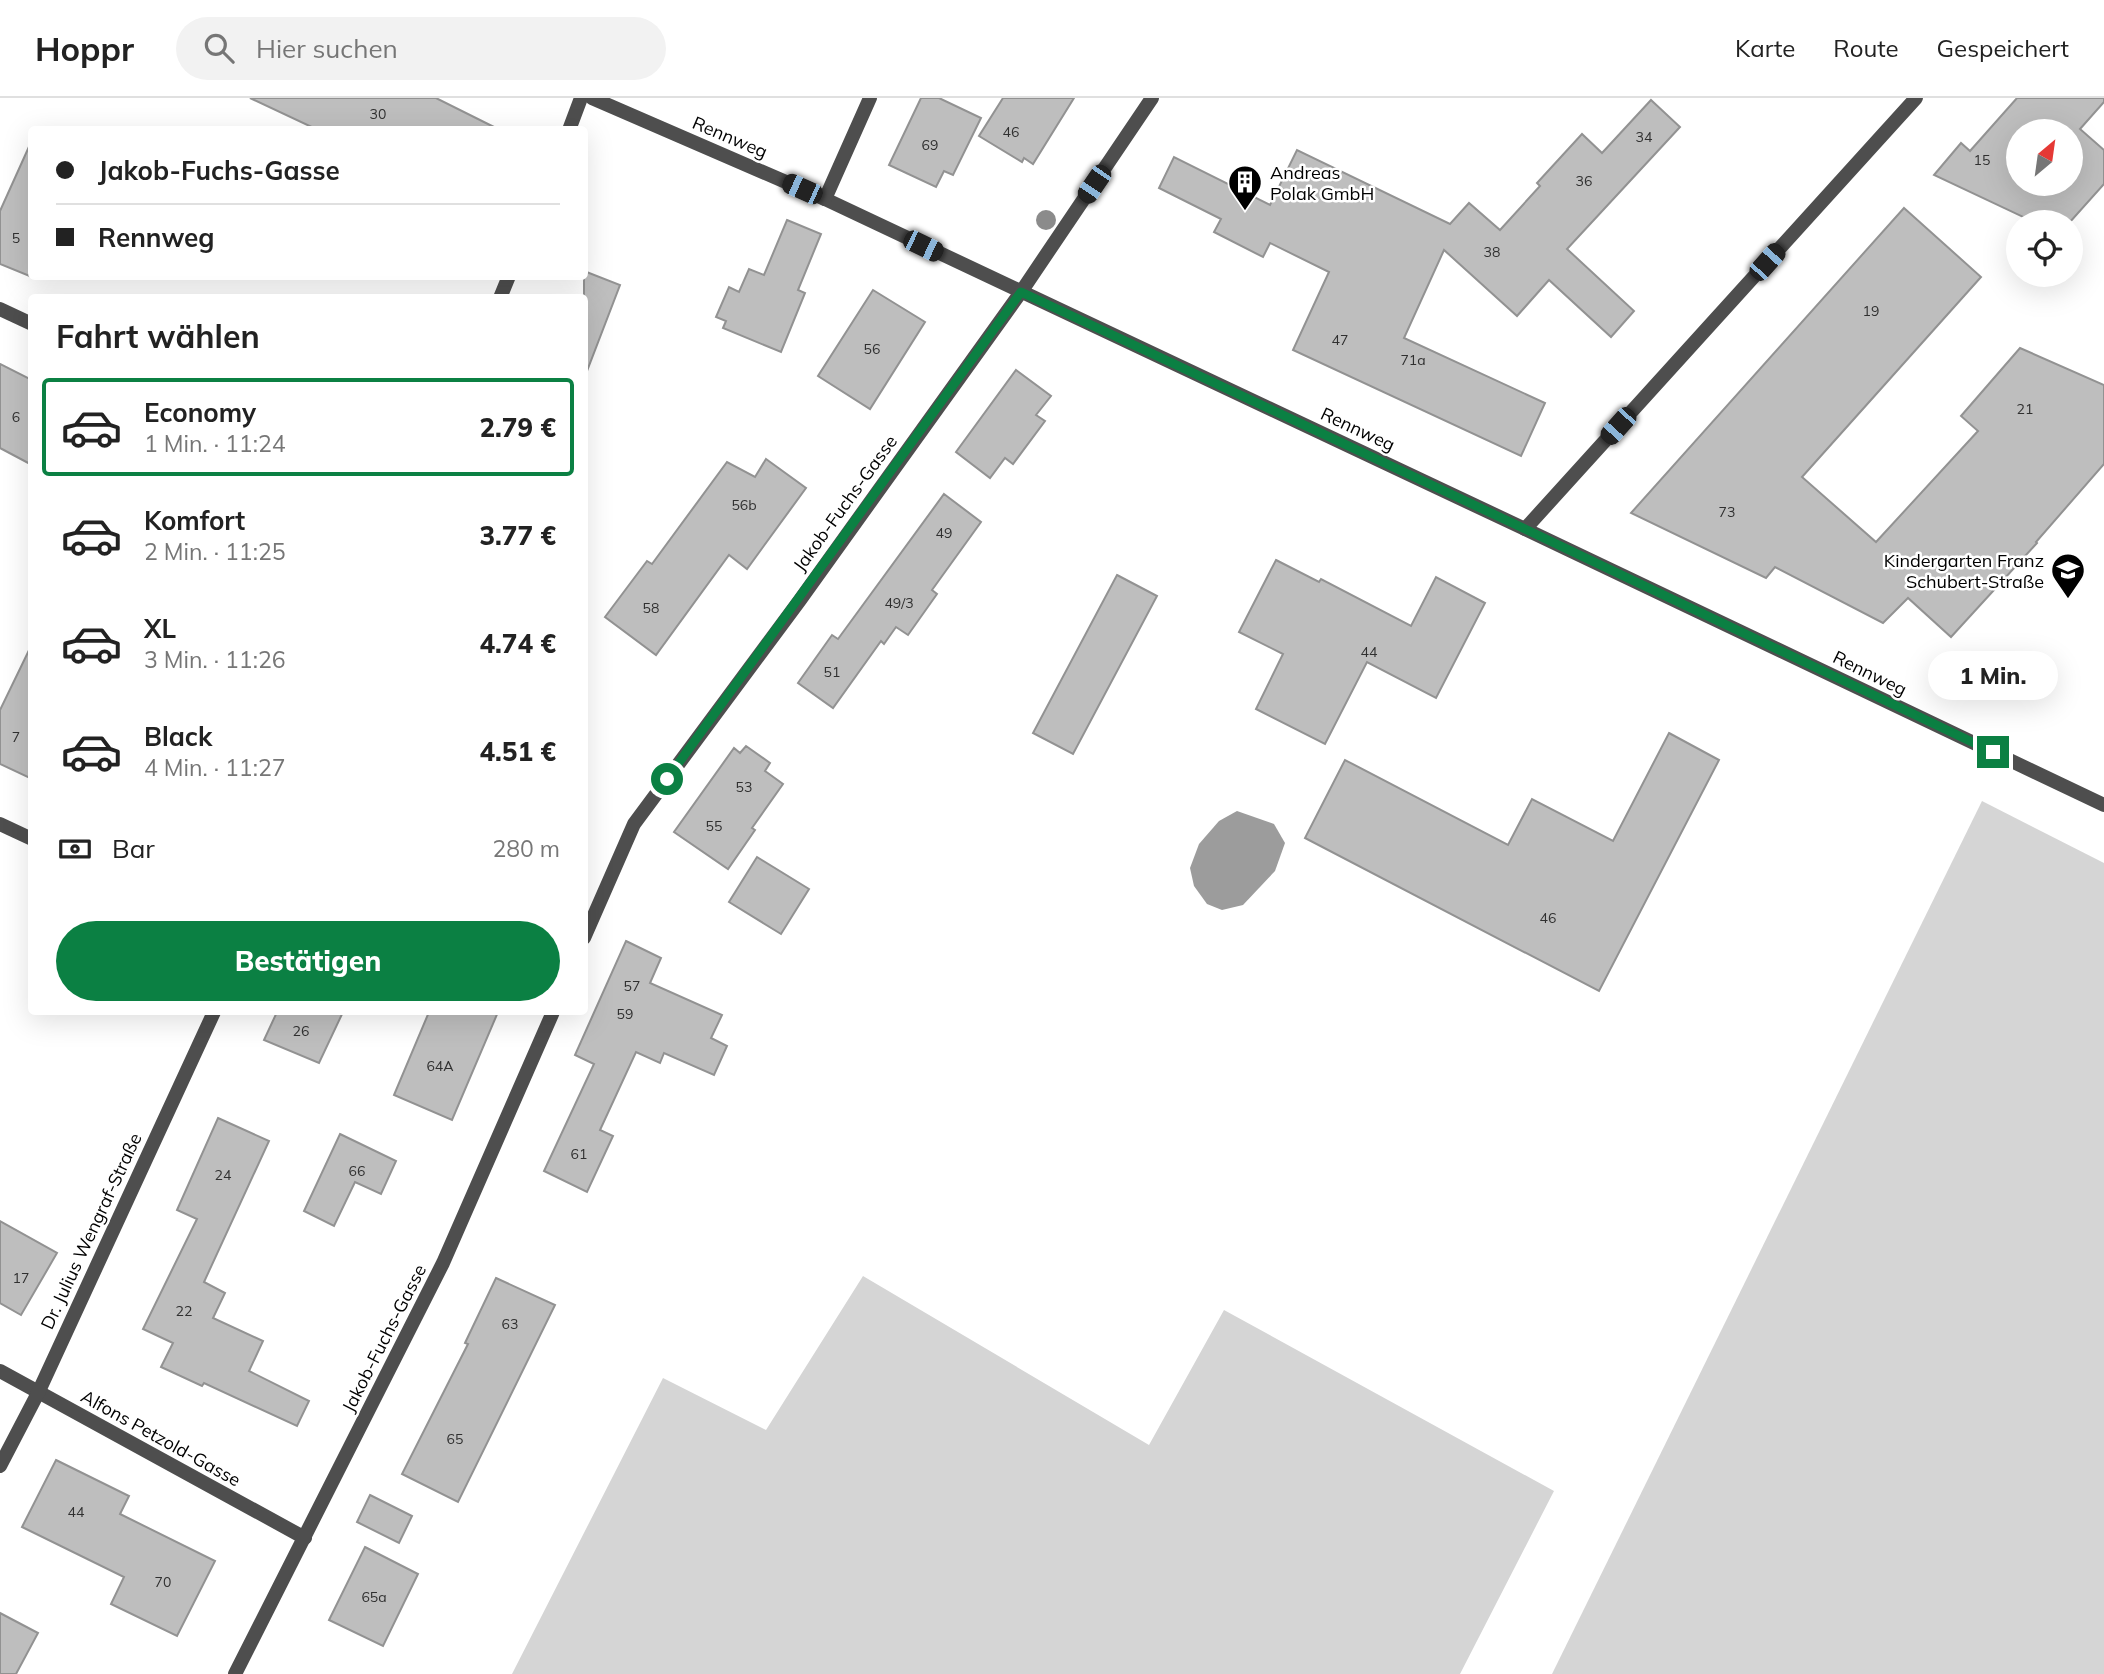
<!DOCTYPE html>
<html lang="de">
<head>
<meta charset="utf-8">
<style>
  body { margin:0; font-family:Mulish,sans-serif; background:#f2f2f2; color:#222; height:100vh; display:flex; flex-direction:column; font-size:26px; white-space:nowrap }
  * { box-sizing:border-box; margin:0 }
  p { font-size:23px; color:#767676 }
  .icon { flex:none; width:38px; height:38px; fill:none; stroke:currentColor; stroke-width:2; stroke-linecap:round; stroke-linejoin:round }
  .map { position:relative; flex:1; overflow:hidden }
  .side { position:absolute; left:28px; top:196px; width:560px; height:721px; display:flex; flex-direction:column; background:#fff; border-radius:7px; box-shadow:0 7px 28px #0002 }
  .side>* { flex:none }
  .guide { position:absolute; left:28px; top:28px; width:560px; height:154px; border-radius:7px; box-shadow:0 7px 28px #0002; display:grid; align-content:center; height:154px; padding:0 28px; background:#fff }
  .needle { width:46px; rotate:29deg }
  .tools { position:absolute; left:2006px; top:21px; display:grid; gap:14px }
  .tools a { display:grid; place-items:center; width:77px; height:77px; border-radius:50%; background:#fff; box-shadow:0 7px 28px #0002; font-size:35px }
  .end { position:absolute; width:32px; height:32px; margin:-16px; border:9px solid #0b8043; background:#fff; box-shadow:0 0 0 4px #fff }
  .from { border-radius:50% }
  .bubble { position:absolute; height:49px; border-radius:24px; background:#fff; box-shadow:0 7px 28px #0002; font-size:23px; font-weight:800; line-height:49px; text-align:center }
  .car { position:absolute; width:21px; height:42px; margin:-21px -10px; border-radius:9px; box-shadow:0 0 5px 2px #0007; background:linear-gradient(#222 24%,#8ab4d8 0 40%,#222 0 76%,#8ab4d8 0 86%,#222 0) }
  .guide b { display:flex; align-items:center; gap:24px; height:66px; font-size:26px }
  .guide b+b { border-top:2px solid #e0e0e0 }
  .guide i { width:18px; height:18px; background:#222 }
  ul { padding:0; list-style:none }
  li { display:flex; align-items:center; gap:21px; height:98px; margin:0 14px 10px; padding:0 14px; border:4px solid transparent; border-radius:7px }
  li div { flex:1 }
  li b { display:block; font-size:26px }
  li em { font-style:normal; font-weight:800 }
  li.selected { border-color:#0b8043 }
  li>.icon { width:63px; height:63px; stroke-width:1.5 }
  h2 { padding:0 28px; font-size:32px; line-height:84px }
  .pay { display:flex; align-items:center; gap:18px; height:77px; padding:0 28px; font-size:26px }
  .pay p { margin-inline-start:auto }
  .cta { display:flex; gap:14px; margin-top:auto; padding:14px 28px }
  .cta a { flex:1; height:80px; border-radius:42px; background:#0b8043; color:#fff; font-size:28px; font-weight:800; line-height:80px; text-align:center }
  header { display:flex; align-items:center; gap:42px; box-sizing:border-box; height:98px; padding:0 35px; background:#fff; border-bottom:2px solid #e0e0e0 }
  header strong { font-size:33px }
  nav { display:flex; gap:38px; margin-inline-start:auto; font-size:24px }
  .search { width:490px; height:63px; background:#f2f2f2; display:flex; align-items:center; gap:18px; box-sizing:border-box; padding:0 24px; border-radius:38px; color:#767676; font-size:26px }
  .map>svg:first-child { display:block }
  .green { fill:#d5d5d5 }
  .water { fill:#9c9c9c }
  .building { fill:#bebebe; stroke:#929292; stroke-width:2; fill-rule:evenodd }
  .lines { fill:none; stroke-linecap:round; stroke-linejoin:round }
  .street { stroke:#4e4e4e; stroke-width:14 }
  .tree { fill:#8b8b8b }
  .route { stroke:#0b8043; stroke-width:9 }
  .labels { text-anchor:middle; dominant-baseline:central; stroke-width:5; stroke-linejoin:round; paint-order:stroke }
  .number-label { font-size:14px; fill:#303030 }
  .street-label { font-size:18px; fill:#000; stroke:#fff }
  .poi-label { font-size:18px; fill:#000; stroke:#fff; text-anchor:start }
</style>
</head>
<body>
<header>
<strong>Hoppr</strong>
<div class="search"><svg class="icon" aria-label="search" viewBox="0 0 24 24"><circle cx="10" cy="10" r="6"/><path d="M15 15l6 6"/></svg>Hier suchen</div>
<nav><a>Karte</a><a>Route</a><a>Gespeichert</a></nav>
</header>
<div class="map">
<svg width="2104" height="1576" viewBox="0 0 2104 1576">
  <rect width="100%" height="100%" fill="#fff"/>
  <g class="green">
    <path d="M 1982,703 L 2104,765 L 2104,1576 L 1552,1576 Z"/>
    <path d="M 863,1178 L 1149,1347 L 1224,1212 L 1554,1393 L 1460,1576 L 512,1576 L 663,1280 L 766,1332 Z"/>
  </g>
  <path class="water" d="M 1237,713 L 1274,726 L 1285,745 L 1275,773 L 1243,807 L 1222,812 L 1207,806 L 1194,788 L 1190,770 L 1199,746 L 1219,723 Z"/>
  <g class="building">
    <path d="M 250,0 L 436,0 L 500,32 L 318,32 Z"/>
    <path d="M 921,0 L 939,0 L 981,20 L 953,77 L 944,73 L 936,89 L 889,67 Z"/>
    <path d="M 1003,0 L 1074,0 L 1033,66 L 1024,60 L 1022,64 L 979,38 Z"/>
    <path d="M 2017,0 L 2104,0 L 2104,4 L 2080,31 L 2104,52 L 2104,86 L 2070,124 L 2034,124 L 1934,77 L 1961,45 L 1970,53 ZM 2018,33 L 2070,33 L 2070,86 L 2018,86 Z"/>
    <path d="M 1651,2 L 1680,29 L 1567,151 L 1634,213 L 1611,239 L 1549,182 L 1517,218 L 1444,152 L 1404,240 L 1545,305 L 1521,358 L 1293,252 L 1329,174 L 1270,145 L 1263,159 L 1214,134 L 1221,121 L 1159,90 L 1174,59 L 1270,107 L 1297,52 L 1450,126 L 1469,105 L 1500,132 L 1540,88 L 1537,85 L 1582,36 L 1602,55 Z"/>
    <path d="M 32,42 L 32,179 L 0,166 L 0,113 Z"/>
    <path d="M 1904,110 L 1981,179 L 1802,379 L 1876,444 L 1978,333 L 1961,318 L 2020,250 L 2104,287 L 2104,366 L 2036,444 L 2037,445 L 1951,539 L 1908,500 L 1883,525 L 1775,469 L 1766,480 L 1631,415 Z"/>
    <path d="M 787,122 L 821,136 L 798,192 L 805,195 L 781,254 L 723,230 L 726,223 L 716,219 L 729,189 L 739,194 L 749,171 L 764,177 Z"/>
    <path d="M 584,173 L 620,187 L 587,273 L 584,273 Z"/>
    <path d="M 873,192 L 925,224 L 870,311 L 818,278 Z"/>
    <path d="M 0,266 L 32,282 L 32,367 L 0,350 Z"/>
    <path d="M 1016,272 L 1051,298 L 1036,317 L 1045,323 L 1013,366 L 1005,360 L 990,380 L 956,354 Z"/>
    <path d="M 766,361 L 806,390 L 747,471 L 729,457 L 656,557 L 605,519 L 647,463 L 652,466 L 727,364 L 755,379 Z"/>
    <path d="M 944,396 L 981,424 L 932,492 L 937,496 L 908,537 L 896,529 L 884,546 L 881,543 L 833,610 L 798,585 L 832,537 L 838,541 Z"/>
    <path d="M 1276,462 L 1319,484 L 1321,481 L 1411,528 L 1436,479 L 1485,505 L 1436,600 L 1367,564 L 1325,646 L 1256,611 L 1283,556 L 1239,534 Z"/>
    <path d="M 1117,477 L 1157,498 L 1073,656 L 1033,635 Z"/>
    <path d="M 32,546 L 32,681 L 0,666 L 0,612 Z"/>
    <path d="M 1669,635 L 1719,662 L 1599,893 L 1305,740 L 1345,662 L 1508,747 L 1532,701 L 1613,743 Z"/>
    <path d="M 746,648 L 770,665 L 765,673 L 783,686 L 752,730 L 755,732 L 728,771 L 674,734 L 734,650 L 740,655 Z"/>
    <path d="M 757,759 L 809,791 L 781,836 L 729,804 Z"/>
    <path d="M 626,843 L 661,860 L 650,885 L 722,917 L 711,940 L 727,948 L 714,977 L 664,955 L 660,965 L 636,954 L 600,1032 L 613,1038 L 587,1094 L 544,1073 L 594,966 L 575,957 Z"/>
    <path d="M 277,914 L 343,914 L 319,965 L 264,942 Z"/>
    <path d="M 429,914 L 498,914 L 452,1022 L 394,997 Z"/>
    <path d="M 218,1020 L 269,1043 L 204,1184 L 225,1195 L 213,1220 L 263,1243 L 249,1273 L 309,1303 L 297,1328 L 204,1285 L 202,1288 L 161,1269 L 173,1245 L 143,1231 L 197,1121 L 177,1112 Z"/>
    <path d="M 340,1036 L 396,1063 L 381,1096 L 355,1084 L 334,1128 L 304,1113 Z"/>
    <path d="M 0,1123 L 57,1155 L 21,1217 L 0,1205 Z"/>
    <path d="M 496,1180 L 555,1207 L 458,1404 L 402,1376 L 468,1246 L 465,1245 Z"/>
    <path d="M 56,1362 L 129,1398 L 120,1416 L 215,1463 L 177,1538 L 111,1506 L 124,1479 L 22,1429 Z"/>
    <path d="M 370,1397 L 412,1418 L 399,1445 L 357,1424 Z"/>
    <path d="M 365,1449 L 418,1476 L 383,1548 L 329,1522 Z"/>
    <path d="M 0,1515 L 38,1535 L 16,1576 L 0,1576 Z"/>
  </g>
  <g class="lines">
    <g class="street">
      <path d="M 592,0 L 825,101 L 1525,431 L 2104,707"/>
      <path d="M 569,32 L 581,0"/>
      <path d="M 825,101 L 870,0"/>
      <path d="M 500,200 L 509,178"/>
      <path d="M 0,211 L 32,226"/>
      <path d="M 1525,431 L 1916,0"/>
      <path d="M 0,726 L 32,741"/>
      <path d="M 584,840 L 634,726 L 800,502 L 1021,194 L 1152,0"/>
      <path d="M 0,1273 L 305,1440"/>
      <path d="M 0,1368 L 38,1295 L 214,914"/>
      <path d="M 235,1576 L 443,1165 L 553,914"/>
    </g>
  </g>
  <circle class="tree" cx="1046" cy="122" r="10"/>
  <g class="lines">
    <path class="route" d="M 667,681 L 1021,194 L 1525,431 L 1993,654"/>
  </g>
  <defs>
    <g id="building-pin" transform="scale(1.75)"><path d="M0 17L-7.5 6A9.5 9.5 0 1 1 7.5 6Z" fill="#000" stroke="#fff"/><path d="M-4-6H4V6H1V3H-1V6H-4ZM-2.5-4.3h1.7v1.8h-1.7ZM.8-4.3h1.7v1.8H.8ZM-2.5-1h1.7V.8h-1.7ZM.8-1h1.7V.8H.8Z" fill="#fff"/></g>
    <g id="school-pin" transform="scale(1.75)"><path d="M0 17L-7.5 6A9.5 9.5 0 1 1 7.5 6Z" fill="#000" stroke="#fff"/><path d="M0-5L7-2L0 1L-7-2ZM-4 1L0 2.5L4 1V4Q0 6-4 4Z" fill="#fff"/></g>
  </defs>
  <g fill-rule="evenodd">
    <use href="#building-pin" x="1245" y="84"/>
    <use href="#school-pin" x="2068" y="472"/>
  </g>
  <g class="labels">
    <g class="number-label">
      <text x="378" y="16">30</text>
      <text x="1011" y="34">46</text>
      <text x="1644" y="39">34</text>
      <text x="930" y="47">69</text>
      <text x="1982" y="62">15</text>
      <text x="1584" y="83">36</text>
      <text x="16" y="140">5</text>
      <text x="1492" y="154">38</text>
      <text x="1871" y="213">19</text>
      <text x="1340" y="242">47</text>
      <text x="872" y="251">56</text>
      <text x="1413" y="262">71a</text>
      <text x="2025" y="311">21</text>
      <text x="16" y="319">6</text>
      <text x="744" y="407">56b</text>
      <text x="1727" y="414">73</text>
      <text x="944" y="435">49</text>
      <text x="899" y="505">49/3</text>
      <text x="651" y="510">58</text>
      <text x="1369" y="554">44</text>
      <text x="832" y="574">51</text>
      <text x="16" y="639">7</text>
      <text x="744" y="689">53</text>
      <text x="714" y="728">55</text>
      <text x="1548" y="820">46</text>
      <text x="632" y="888">57</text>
      <text x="625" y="916">59</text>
      <text x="301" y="933">26</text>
      <text x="440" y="968">64A</text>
      <text x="579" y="1056">61</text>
      <text x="357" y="1073">66</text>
      <text x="223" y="1077">24</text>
      <text x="21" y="1180">17</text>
      <text x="184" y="1213">22</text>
      <text x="510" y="1226">63</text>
      <text x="455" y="1341">65</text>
      <text x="76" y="1414">44</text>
      <text x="163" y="1484">70</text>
      <text x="374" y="1499">65a</text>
    </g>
    <g class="street-label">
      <text transform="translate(730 39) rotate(23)">Rennweg</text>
      <text transform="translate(1358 331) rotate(25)">Rennweg</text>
      <text transform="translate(845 405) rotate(-54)">Jakob-Fuchs-Gasse</text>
      <text transform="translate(1870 575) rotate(26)">Rennweg</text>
      <text transform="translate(91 1133) rotate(-65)">Dr. Julius Wengraf-Straße</text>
      <text transform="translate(384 1240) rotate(-63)">Jakob-Fuchs-Gasse</text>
      <text transform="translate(161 1340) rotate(29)">Alfons Petzold-Gasse</text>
    </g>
    <g class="poi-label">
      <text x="1270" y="74">Andreas<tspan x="1270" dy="21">Polak GmbH</tspan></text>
      <text x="2044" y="462" text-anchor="end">Kindergarten Franz<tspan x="2044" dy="21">Schubert-Straße</tspan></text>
    </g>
  </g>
</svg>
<div class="tools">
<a><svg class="needle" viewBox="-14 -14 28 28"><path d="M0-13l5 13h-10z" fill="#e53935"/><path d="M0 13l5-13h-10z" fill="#767676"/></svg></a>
<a><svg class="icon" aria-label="locate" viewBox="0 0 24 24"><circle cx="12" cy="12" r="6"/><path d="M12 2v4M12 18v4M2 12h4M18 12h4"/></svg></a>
</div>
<i class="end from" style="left:667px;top:681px"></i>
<i class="end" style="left:1993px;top:654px"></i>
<div class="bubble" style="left:1928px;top:553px;width:130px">1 Min.</div>
<i class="car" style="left:1094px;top:86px;rotate:214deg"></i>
<i class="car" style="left:802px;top:91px;rotate:294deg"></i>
<i class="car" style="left:923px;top:148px;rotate:116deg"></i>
<i class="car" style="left:1767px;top:164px;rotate:42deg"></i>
<i class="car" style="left:1618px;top:328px;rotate:222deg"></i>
<div class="guide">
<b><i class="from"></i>Jakob-Fuchs-Gasse</b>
<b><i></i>Rennweg</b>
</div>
<section class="side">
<h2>Fahrt wählen</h2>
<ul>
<li class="selected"><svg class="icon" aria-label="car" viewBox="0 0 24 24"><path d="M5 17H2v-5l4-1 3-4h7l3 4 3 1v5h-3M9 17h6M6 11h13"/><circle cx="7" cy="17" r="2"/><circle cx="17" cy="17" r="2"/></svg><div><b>Economy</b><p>1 Min. · 11:24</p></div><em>2.79 €</em></li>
<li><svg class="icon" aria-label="car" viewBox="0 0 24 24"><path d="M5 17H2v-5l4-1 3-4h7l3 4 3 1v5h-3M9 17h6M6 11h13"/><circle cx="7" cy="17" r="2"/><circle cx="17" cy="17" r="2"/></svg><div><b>Komfort</b><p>2 Min. · 11:25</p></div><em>3.77 €</em></li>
<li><svg class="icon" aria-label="car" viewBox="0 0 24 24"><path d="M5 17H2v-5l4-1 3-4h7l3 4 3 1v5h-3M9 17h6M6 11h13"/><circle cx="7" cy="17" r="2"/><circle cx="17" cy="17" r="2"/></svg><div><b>XL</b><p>3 Min. · 11:26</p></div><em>4.74 €</em></li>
<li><svg class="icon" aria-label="car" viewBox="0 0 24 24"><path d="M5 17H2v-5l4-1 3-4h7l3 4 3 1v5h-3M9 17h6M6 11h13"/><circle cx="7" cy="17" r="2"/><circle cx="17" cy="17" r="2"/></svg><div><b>Black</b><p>4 Min. · 11:27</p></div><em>4.51 €</em></li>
</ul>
<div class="pay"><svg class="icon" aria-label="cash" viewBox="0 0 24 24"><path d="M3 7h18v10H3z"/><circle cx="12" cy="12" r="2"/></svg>Bar<p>280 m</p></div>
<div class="cta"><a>Bestätigen</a></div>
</section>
</div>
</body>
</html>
